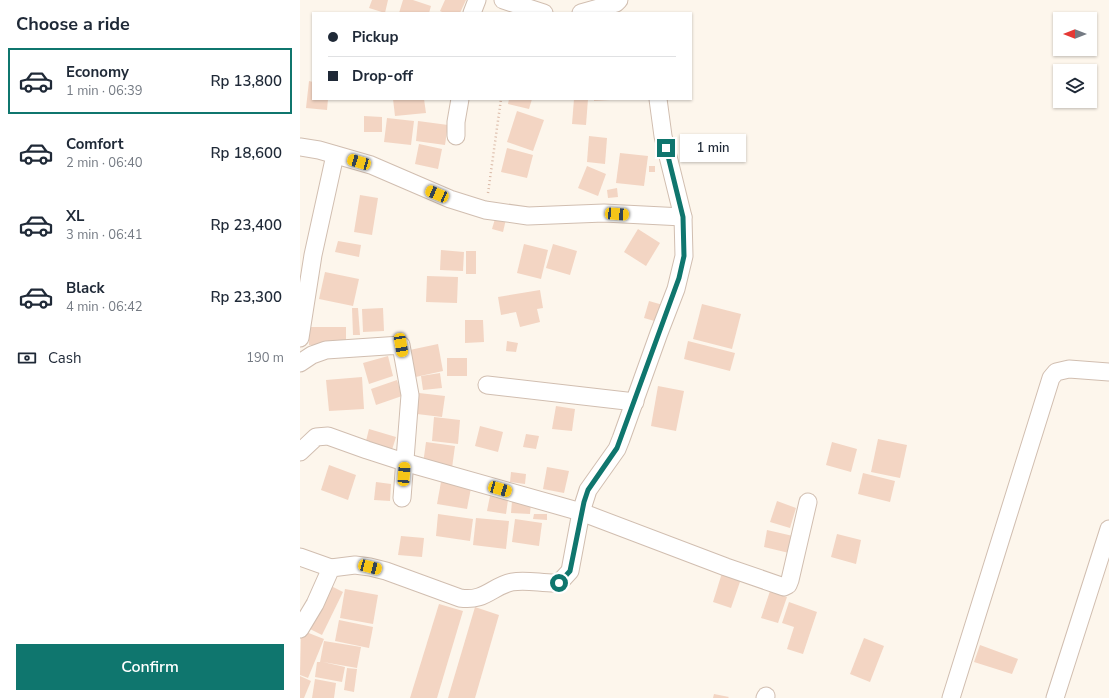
<!DOCTYPE html>
<html lang="en">
<head>
<meta charset="utf-8">
<style>
  body { margin:0; font-family:"Nunito Sans",sans-serif; background:#f2f2f3; color:#1f2937; height:100vh; display:flex; flex-direction:column; font-size:15px; white-space:nowrap }
  * { box-sizing:border-box; margin:0 }
  p { font-size:13px; color:#747a83 }
  .icon { flex:none; width:22px; height:22px; fill:none; stroke:currentColor; stroke-width:2; stroke-linecap:round; stroke-linejoin:round }
  .map { position:relative; flex:1; overflow:hidden }
  .sheet { display:flex; flex-direction:column; background:#fff; width:300px }
  .sheet>* { flex:none }
  .banner { position:absolute; left:12px; top:12px; width:380px; height:88px; border-radius:0px; box-shadow:0 1px 3px #0004; display:grid; align-content:center; height:88px; padding:0 16px; background:#fff }
  .needle { width:26px; rotate:270deg }
  .tools { position:absolute; left:753px; top:12px; display:grid; gap:8px }
  .tools a { display:grid; place-items:center; width:44px; height:44px; border-radius:0px; background:#fff; box-shadow:0 1px 3px #0004; font-size:20px }
  .end { position:absolute; width:18px; height:18px; margin:-9px; border:5px solid #0f766e; background:#fff; box-shadow:0 0 0 2px #fff }
  .from { border-radius:50% }
  .bubble { position:absolute; height:28px; border-radius:0px; background:#fff; box-shadow:0 1px 3px #0004; font-size:13px; font-weight:600; line-height:28px; text-align:center }
  .car { position:absolute; width:12px; height:24px; margin:-12px -6px; border-radius:5px; box-shadow:0 0 3px 1px #0007; background:linear-gradient(#f5c518 24%,#345 0 40%,#f5c518 0 76%,#345 0 86%,#f5c518 0) }
  .banner b { display:flex; align-items:center; gap:14px; height:38px; font-size:15px }
  .banner b+b { border-top:1px solid #e0e1e3 }
  .banner i { width:10px; height:10px; background:#1f2937 }
  ul { padding:0; list-style:none }
  li { display:flex; align-items:center; gap:12px; height:66px; margin:0 8px 6px; padding:0 8px; border:2px solid transparent; border-radius:0px }
  li div { flex:1 }
  li b { display:block; font-size:15px }
  li em { font-style:normal; font-weight:600 }
  li.selected { border-color:#0f766e }
  li>.icon { width:36px; height:36px; stroke-width:1.5 }
  h2 { padding:0 16px; font-size:18px; line-height:48px }
  .pay { display:flex; align-items:center; gap:10px; height:44px; padding:0 16px; font-size:15px }
  .pay p { margin-inline-start:auto }
  .primary-button { display:flex; gap:8px; margin-top:auto; padding:8px 16px }
  .primary-button a { flex:1; height:46px; border-radius:0px; background:#0f766e; color:#fff; font-size:16px; font-weight:600; line-height:46px; text-align:center }
  main { display:flex; flex:1; min-height:0 }
  .map>svg:first-child { display:block }
  .building { fill:#f3d5c3 }
  .lines { fill:none; stroke-linecap:round; stroke-linejoin:round }
  .street-casing { stroke:#d1beb0; stroke-width:19 }
  .path { stroke:#d9b8a5; stroke-width:2.5; stroke-dasharray:1 3; stroke-linecap:butt }
  .street { stroke:#fff; stroke-width:17 }
  .route { stroke:#0f766e; stroke-width:5 }
</style>
</head>
<body>
<main>
<section class="sheet">
<h2>Choose a ride</h2>
<ul>
<li class="selected"><svg class="icon" aria-label="car" viewBox="0 0 24 24"><path d="M5 17H2v-5l4-1 3-4h7l3 4 3 1v5h-3M9 17h6M6 11h13"/><circle cx="7" cy="17" r="2"/><circle cx="17" cy="17" r="2"/></svg><div><b>Economy</b><p>1 min · 06:39</p></div><em>Rp 13,800</em></li>
<li><svg class="icon" aria-label="car" viewBox="0 0 24 24"><path d="M5 17H2v-5l4-1 3-4h7l3 4 3 1v5h-3M9 17h6M6 11h13"/><circle cx="7" cy="17" r="2"/><circle cx="17" cy="17" r="2"/></svg><div><b>Comfort</b><p>2 min · 06:40</p></div><em>Rp 18,600</em></li>
<li><svg class="icon" aria-label="car" viewBox="0 0 24 24"><path d="M5 17H2v-5l4-1 3-4h7l3 4 3 1v5h-3M9 17h6M6 11h13"/><circle cx="7" cy="17" r="2"/><circle cx="17" cy="17" r="2"/></svg><div><b>XL</b><p>3 min · 06:41</p></div><em>Rp 23,400</em></li>
<li><svg class="icon" aria-label="car" viewBox="0 0 24 24"><path d="M5 17H2v-5l4-1 3-4h7l3 4 3 1v5h-3M9 17h6M6 11h13"/><circle cx="7" cy="17" r="2"/><circle cx="17" cy="17" r="2"/></svg><div><b>Black</b><p>4 min · 06:42</p></div><em>Rp 23,300</em></li>
</ul>
<div class="pay"><svg class="icon" aria-label="cash" viewBox="0 0 24 24"><path d="M3 7h18v10H3z"/><circle cx="12" cy="12" r="2"/></svg>Cash<p>190 m</p></div>
<div class="primary-button"><a>Confirm</a></div>
</section>
<div class="map">
<svg width="809" height="698" viewBox="0 0 809 698">
  <rect width="100%" height="100%" fill="#fdf6ec"/>
  <g class="building">
    <path d="M 72,0 L 88,0 L 85,13 L 69,8 Z"/>
    <path d="M 103,0 L 113,0 L 131,6 L 129,13 L 99,13 Z"/>
    <path d="M 145,0 L 166,0 L 160,13 L 144,13 L 140,11 Z"/>
    <path d="M 9,81 L 13,82 L 13,99 L 28,99 L 27,110 L 6,108 Z"/>
    <path d="M 93,99 L 124,99 L 126,113 L 95,116 Z"/>
    <path d="M 209,99 L 232,99 L 229,109 L 208,104 Z"/>
    <path d="M 274,99 L 288,99 L 286,125 L 272,124 Z"/>
    <path d="M 294,99 L 310,99 L 310,100 L 294,101 Z"/>
    <path d="M 217,111 L 244,120 L 233,151 L 207,142 Z"/>
    <path d="M 64,116 L 82,117 L 82,132 L 64,132 Z"/>
    <path d="M 87,118 L 114,121 L 111,145 L 84,142 Z"/>
    <path d="M 118,121 L 148,125 L 145,145 L 116,141 Z"/>
    <path d="M 289,136 L 307,138 L 305,164 L 287,162 Z"/>
    <path d="M 119,144 L 142,149 L 138,169 L 115,164 Z"/>
    <path d="M 207,148 L 233,155 L 227,178 L 201,172 Z"/>
    <path d="M 320,153 L 348,156 L 344,186 L 316,183 Z"/>
    <path d="M 287,166 L 306,174 L 298,196 L 278,188 Z"/>
    <rect x="349" y="166" width="6" height="6"/>
    <path d="M 317,188 L 318,197 L 308,198 L 307,190 Z"/>
    <path d="M 60,195 L 78,198 L 72,235 L 54,232 Z"/>
    <path d="M 197,212 L 207,215 L 203,232 L 192,229 Z"/>
    <path d="M 338,229 L 360,243 L 346,266 L 324,252 Z"/>
    <path d="M 38,241 L 61,245 L 59,257 L 35,252 Z"/>
    <path d="M 224,244 L 248,250 L 241,279 L 217,273 Z"/>
    <path d="M 253,244 L 277,251 L 270,275 L 246,268 Z"/>
    <path d="M 141,250 L 164,252 L 163,271 L 140,270 Z"/>
    <rect x="166" y="251" width="10" height="23"/>
    <path d="M 25,272 L 59,279 L 53,306 L 19,299 Z"/>
    <path d="M 127,276 L 158,277 L 157,303 L 126,302 Z"/>
    <path d="M 240,290 L 243,308 L 237,309 L 240,322 L 220,327 L 216,312 L 201,315 L 198,297 Z"/>
    <path d="M 349,301 L 363,305 L 358,322 L 344,318 Z"/>
    <path d="M 402,304 L 441,314 L 432,349 L 393,339 Z"/>
    <path d="M 52,308 L 58,308 L 60,335 L 53,335 Z"/>
    <path d="M 83,308 L 84,331 L 63,332 L 62,309 Z"/>
    <path d="M 165,320 L 183,320 L 184,342 L 165,343 Z"/>
    <rect x="9" y="327" width="37" height="18"/>
    <path d="M 207,341 L 218,343 L 216,352 L 206,351 Z"/>
    <path d="M 388,341 L 435,353 L 430,371 L 384,359 Z"/>
    <path d="M 138,344 L 143,371 L 111,378 L 105,351 Z"/>
    <path d="M 88,356 L 93,376 L 69,384 L 63,363 Z"/>
    <rect x="147" y="358" width="20" height="18"/>
    <path d="M 140,373 L 142,388 L 123,390 L 121,376 Z"/>
    <path d="M 62,377 L 64,409 L 29,411 L 26,380 Z"/>
    <path d="M 97,380 L 102,396 L 76,405 L 71,389 Z"/>
    <path d="M 358,386 L 384,391 L 376,431 L 351,426 Z"/>
    <path d="M 119,393 L 145,396 L 142,417 L 117,414 Z"/>
    <path d="M 256,406 L 275,409 L 272,431 L 252,429 Z"/>
    <path d="M 134,417 L 160,420 L 158,444 L 132,441 Z"/>
    <path d="M 180,426 L 203,432 L 198,452 L 175,446 Z"/>
    <path d="M 69,429 L 96,437 L 91,453 L 65,445 Z"/>
    <path d="M 226,434 L 239,436 L 236,449 L 223,447 Z"/>
    <path d="M 578,439 L 607,445 L 600,478 L 571,472 Z"/>
    <path d="M 126,442 L 155,446 L 152,468 L 123,464 Z"/>
    <path d="M 532,442 L 557,449 L 551,472 L 526,465 Z"/>
    <path d="M 29,465 L 56,475 L 48,500 L 21,490 Z"/>
    <path d="M 247,467 L 269,471 L 264,493 L 243,489 Z"/>
    <path d="M 211,472 L 226,474 L 225,484 L 210,482 Z"/>
    <path d="M 563,473 L 595,481 L 590,502 L 558,494 Z"/>
    <path d="M 76,482 L 91,484 L 90,501 L 74,500 Z"/>
    <path d="M 141,482 L 171,488 L 167,509 L 137,504 Z"/>
    <path d="M 190,496 L 208,500 L 206,514 L 187,511 Z"/>
    <path d="M 212,501 L 231,502 L 230,514 L 211,513 Z"/>
    <path d="M 477,501 L 496,508 L 490,528 L 470,522 Z"/>
    <path d="M 138,514 L 173,519 L 170,541 L 136,536 Z"/>
    <path d="M 234,514 L 247,514 L 247,520 L 233,519 Z"/>
    <path d="M 176,518 L 209,521 L 206,549 L 173,545 Z"/>
    <path d="M 215,519 L 242,523 L 239,546 L 212,542 Z"/>
    <path d="M 467,530 L 493,536 L 489,553 L 464,547 Z"/>
    <path d="M 537,534 L 561,540 L 556,564 L 531,557 Z"/>
    <path d="M 101,536 L 124,538 L 122,557 L 98,555 Z"/>
    <path d="M 422,573 L 441,579 L 431,608 L 413,602 Z"/>
    <path d="M 27,584 L 43,592 L 22,635 L 6,627 Z"/>
    <path d="M 45,589 L 78,595 L 73,624 L 40,618 Z"/>
    <path d="M 470,591 L 487,597 L 478,623 L 461,618 Z"/>
    <path d="M 489,602 L 517,612 L 503,654 L 487,649 L 494,627 L 482,623 Z"/>
    <path d="M 139,604 L 163,611 L 137,698 L 110,698 Z"/>
    <path d="M 175,607 L 199,615 L 175,698 L 148,698 Z"/>
    <path d="M 39,620 L 73,627 L 69,648 L 35,641 Z"/>
    <path d="M 1,630 L 24,639 L 8,678 L 0,675 Z"/>
    <path d="M 564,638 L 584,646 L 570,682 L 550,674 Z"/>
    <path d="M 24,641 L 61,647 L 57,668 L 23,662 L 45,667 L 42,682 L 15,677 L 17,662 L 20,662 Z"/>
    <path d="M 680,645 L 718,659 L 712,674 L 674,662 Z"/>
    <path d="M 47,668 L 57,669 L 54,692 L 44,690 Z"/>
    <path d="M 0,676 L 11,681 L 4,698 L 0,698 Z"/>
    <path d="M 15,679 L 36,683 L 34,698 L 12,698 Z"/>
    <path d="M 414,694 L 429,697 L 428,698 L 413,698 Z"/>
  </g>
  <g class="lines">
    <g class="street-casing">
      <g id="street">
        <path d="M 203,0 L 244,13"/>
        <path d="M 172,13 L 177,0"/>
        <path d="M 281,13 L 316,3 L 319,0"/>
        <path d="M 156,136 L 156,122 L 160,99"/>
        <path d="M 0,147 L 19,150 L 71,165 L 150,199 L 185,210 L 228,216 L 304,213 L 383,217"/>
        <path d="M 0,338 L 13,255 L 35,155"/>
        <path d="M 0,363 L 12,355 L 26,350 L 101,345 L 110,395 L 102,498"/>
        <path d="M 187,385 L 335,402"/>
        <path d="M 0,452 L 16,437 L 28,436 L 67,450 L 104,462 L 281,512 L 426,567 L 484,587 L 488,585 L 490,580 L 508,502"/>
        <path d="M 0,557 L 31,568"/>
        <path d="M 0,629 L 15,604 L 31,568 L 55,565 L 70,567 L 86,571 L 160,598 C 185,602 192,586 212,582 C 227,579 243,584 259,583 L 270,571 L 281,512 L 288,490 L 317,449 L 321,439 L 359,333 L 376,289 L 384,256 L 383,217 L 363,136 L 358,99"/>
        <path d="M 465,698 L 466,696"/>
        <path d="M 651,698 L 751,378 L 756,372 L 769,369 L 809,372"/>
        <path d="M 755,698 L 809,529"/>
      </g>
    </g>
    <path class="path" d="M 188,193 L 201,99"/>
    <use href="#street" class="street"/>
  </g>
  <g class="lines">
    <path class="route" d="M 259,583 L 270,571 L 284,502 L 288,490 L 317,448 L 379,278 L 384,256 L 383,217 L 366,148"/>
  </g>
</svg>
<div class="tools">
<a><svg class="needle" viewBox="-14 -14 28 28"><path d="M0-13l5 13h-10z" fill="#e53935"/><path d="M0 13l5-13h-10z" fill="#747a83"/></svg></a>
<a><svg class="icon" aria-label="layers" viewBox="0 0 24 24"><path d="M12 4l9 5-9 5-9-5zM3 14l9 5 9-5"/></svg></a>
</div>
<i class="end from" style="left:259px;top:583px"></i>
<i class="end" style="left:366px;top:148px"></i>
<div class="bubble" style="left:380px;top:134px;width:66px">1 min</div>
<i class="car" style="left:59px;top:162px;rotate:286deg"></i>
<i class="car" style="left:137px;top:194px;rotate:293deg"></i>
<i class="car" style="left:317px;top:214px;rotate:94deg"></i>
<i class="car" style="left:101px;top:345px;rotate:170deg"></i>
<i class="car" style="left:104px;top:474px;rotate:4deg"></i>
<i class="car" style="left:200px;top:489px;rotate:106deg"></i>
<i class="car" style="left:70px;top:567px;rotate:105deg"></i>
<div class="banner">
<b><i class="from"></i>Pickup</b>
<b><i></i>Drop-off</b>
</div>
</div>
</main>
</body>
</html>
